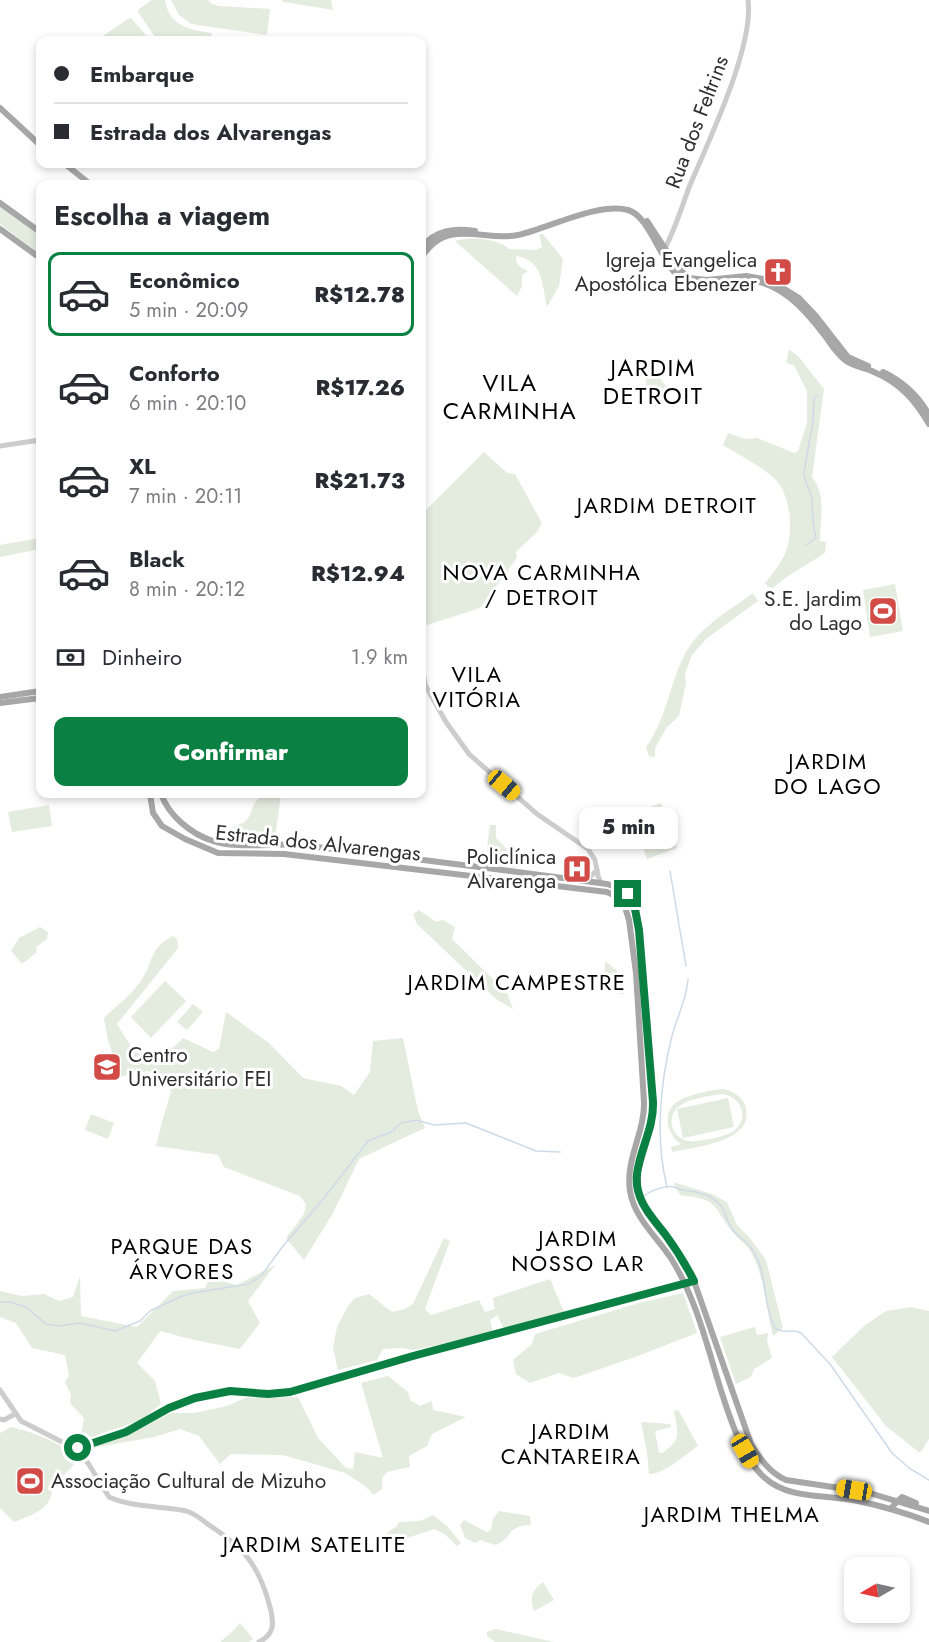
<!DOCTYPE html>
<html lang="pt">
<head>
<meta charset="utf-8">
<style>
  body { margin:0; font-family:Jost,sans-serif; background:#f2f2f3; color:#2b2b33; height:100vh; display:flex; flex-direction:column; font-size:22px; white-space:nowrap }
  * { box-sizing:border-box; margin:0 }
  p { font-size:20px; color:#7c7c81 }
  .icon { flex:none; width:33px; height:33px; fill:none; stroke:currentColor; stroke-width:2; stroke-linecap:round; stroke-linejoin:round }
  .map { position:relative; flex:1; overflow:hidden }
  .drawer { position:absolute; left:36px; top:180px; width:390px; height:618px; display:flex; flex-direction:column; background:#fff; border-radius:12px; box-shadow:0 3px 9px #0003 }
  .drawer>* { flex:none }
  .top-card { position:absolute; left:36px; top:36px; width:390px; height:132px; border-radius:12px; box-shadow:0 3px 9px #0003; display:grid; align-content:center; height:132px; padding:0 18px; background:#fff }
  .needle { width:39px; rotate:261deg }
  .buttons { position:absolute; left:844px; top:1557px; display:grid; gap:12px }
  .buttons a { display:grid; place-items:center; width:66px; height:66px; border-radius:12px; background:#fff; box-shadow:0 3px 9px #0003; font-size:30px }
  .end { position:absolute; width:27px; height:27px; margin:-14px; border:8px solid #0b8043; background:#fff; box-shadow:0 0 0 3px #fff }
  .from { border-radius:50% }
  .bubble { position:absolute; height:42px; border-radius:12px; background:#fff; box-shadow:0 3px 9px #0003; font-size:20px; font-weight:800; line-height:42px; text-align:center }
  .car { position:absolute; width:18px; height:36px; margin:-18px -9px; border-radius:8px; box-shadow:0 0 4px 2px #0007; background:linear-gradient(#f5c518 24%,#345 0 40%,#f5c518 0 76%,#345 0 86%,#f5c518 0) }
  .top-card b { display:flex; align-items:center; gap:21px; height:57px; font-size:22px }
  .top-card b+b { border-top:2px solid #e1e1e2 }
  .top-card i { width:15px; height:15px; background:#2b2b33 }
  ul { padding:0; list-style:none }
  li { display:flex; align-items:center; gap:18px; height:84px; margin:0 12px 9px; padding:0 6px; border:3px solid transparent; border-radius:12px }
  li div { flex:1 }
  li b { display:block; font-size:22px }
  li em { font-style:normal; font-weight:800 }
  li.selected { border-color:#0b8043 }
  li>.icon { width:54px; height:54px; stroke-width:1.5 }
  h2 { padding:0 18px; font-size:27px; line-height:72px }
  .pay { display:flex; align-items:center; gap:15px; height:66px; padding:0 18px; font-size:22px }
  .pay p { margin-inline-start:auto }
  .button { display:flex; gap:12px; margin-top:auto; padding:12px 18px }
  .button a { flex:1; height:69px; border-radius:12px; background:#0b8043; color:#fff; font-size:24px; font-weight:800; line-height:69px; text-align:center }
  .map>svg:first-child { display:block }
  .green { fill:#e4ebdf; fill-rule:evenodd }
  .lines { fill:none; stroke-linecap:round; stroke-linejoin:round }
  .stream { stroke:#cddbe8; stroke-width:1.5 }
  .minor { stroke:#ccc; stroke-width:5 }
  .major { stroke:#a7a7a7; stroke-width:6 }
  .route { stroke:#0b8043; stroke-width:8 }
  .labels { text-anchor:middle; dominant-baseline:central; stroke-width:6; stroke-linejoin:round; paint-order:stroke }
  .street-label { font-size:21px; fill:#2f2f2f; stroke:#fff }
  .poi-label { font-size:21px; fill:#2f2f2f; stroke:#fff; text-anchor:end }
  .neighbourhood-label { font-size:22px; letter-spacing:1.5px; fill:#000; stroke:#fff }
  .quarter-label { font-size:24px; letter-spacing:1.5px; fill:#000; stroke:#fff }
</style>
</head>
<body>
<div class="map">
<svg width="929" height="1642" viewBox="0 0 929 1642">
  <rect width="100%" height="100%" fill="#fff"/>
  <g class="green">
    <path d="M 152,0 L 165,0 C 169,26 189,30 212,33 L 211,36 L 179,40 L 157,40 L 138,12 L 139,9 Z"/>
    <path d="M 171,0 L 208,0 L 212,4 L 219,6 L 270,9 L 267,35 L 191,24 L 179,15 Z"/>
    <path d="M 281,0 L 331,0 L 333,10 L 284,2 Z"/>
    <path d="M 131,18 L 150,40 L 97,40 L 128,19 Z"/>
    <path d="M 0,206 L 40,236 L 40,254 L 0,224 Z"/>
    <path d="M 539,234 L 543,234 L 563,259 L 559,286 L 547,307 C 542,284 543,260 516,256 C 516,266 520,267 528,271 L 522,275 L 522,286 L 517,296 L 455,241 C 470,236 498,238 509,249 L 536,250 L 542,247 Z"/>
    <path d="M 789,349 L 799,357 L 824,389 L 812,477 C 827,496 820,519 820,541 L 826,542 L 825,552 L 822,555 L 788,576 L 773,588 L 768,587 L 765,583 C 772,574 779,566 784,556 C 794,535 792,495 774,478 C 762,467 738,454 723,445 L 728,433 L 745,439 L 757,438 L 794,453 L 798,451 L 807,423 L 807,391 L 794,365 L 786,363 Z"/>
    <path d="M 651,360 L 659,377 L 671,393 L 655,407 C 642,393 645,377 651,360 Z"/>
    <path d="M 484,452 L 507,473 L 515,474 L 542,523 L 537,532 L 516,552 L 517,557 L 514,562 L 480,608 L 424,626 L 422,620 L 422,514 Z"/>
    <path d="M 40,538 L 40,549 L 0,557 L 0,545 Z"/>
    <path d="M 895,584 L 903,631 L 870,637 L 863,590 Z"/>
    <path d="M 753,593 L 758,601 L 707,638 L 692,655 L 685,674 L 686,683 L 679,716 L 667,727 L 655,748 L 655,757 L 649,756 L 646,747 C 667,719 669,684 685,654 C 700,626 729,611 753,593 Z"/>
    <path d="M 267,794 L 281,794 L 275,839 L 248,841 L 221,840 L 221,837 C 228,834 230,829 237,825 C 240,823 243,824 246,821 C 255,811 249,801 267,794 Z"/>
    <path d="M 661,803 L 677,848 L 647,859 L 631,814 Z"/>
    <path d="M 49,805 L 52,826 L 12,832 L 8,812 Z"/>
    <path d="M 490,825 L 496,825 L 496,838 L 505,847 L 516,863 L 516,868 L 485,864 Z"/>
    <path d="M 419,910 L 436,922 L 443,920 L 455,927 L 452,939 L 507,993 L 513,1009 L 496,999 L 417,924 L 413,914 Z"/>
    <path d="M 40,927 L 48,932 L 47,939 L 36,947 L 37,952 L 22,964 L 11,951 L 19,938 Z"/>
    <path d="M 173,936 L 177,939 L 178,948 L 117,1024 L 133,1050 L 142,1055 L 174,1047 L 183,1038 L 213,1052 L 219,1049 L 226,1012 L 269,1043 L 303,1078 L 341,1086 L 354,1095 L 370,1072 L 373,1041 L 403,1038 L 418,1111 L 425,1128 L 359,1159 L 333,1213 L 304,1260 L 286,1238 L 304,1214 L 306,1204 L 300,1196 L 224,1167 L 218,1155 L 156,1146 L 162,1122 L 171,1092 L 166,1079 L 148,1071 L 120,1077 L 108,1040 L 104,1018 C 116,1006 132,994 141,981 C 154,961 149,948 173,936 Z"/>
    <path d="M 605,961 L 625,977 L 624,994 L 606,992 L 604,990 Z"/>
    <path d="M 165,981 L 186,1001 L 151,1038 L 131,1017 Z"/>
    <path d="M 193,1004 L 203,1012 L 187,1030 L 177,1022 Z"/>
    <path d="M 723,1089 C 733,1091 741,1096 745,1105 C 758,1142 694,1147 672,1152 L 671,1147 L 681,1144 C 666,1134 661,1110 680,1100 C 692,1094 710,1090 723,1089 ZM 721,1094 C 739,1095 751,1116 735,1130 C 726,1137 707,1140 695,1141 C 674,1144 662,1117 681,1105 C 691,1098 709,1096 721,1094 Z"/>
    <path d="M 728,1098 L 734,1127 L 683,1138 L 677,1109 Z"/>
    <path d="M 91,1114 L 114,1123 L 108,1139 L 85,1130 Z"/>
    <path d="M 673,1182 L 712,1194 L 727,1202 L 737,1225 L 750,1238 L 766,1260 L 783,1328 L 773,1336 C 767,1311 764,1276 752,1254 C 747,1244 736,1238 730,1229 C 711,1201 716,1200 680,1195 Z"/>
    <path d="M 444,1238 L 450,1241 L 425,1309 L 431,1315 L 479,1300 L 485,1312 L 495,1309 L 493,1298 L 550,1279 L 564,1312 L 504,1329 L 497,1315 L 490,1320 L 493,1333 L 413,1350 L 401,1348 L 383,1349 L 377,1360 L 338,1370 L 333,1348 L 337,1327 L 348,1306 L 355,1298 L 369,1294 L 392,1312 L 405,1309 L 413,1304 Z"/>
    <path d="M 275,1265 L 248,1301 L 260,1323 L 240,1349 L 190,1339 L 160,1331 L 137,1363 L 155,1381 L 161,1404 L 141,1420 L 80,1441 L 84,1418 L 70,1403 L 71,1395 L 65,1382 L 69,1375 L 65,1355 L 32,1348 L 16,1323 L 0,1317 L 0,1291 L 22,1296 L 44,1294 L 59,1301 L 73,1297 L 80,1276 L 81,1316 L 137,1327 L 173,1291 L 205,1288 L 210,1278 L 237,1285 Z"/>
    <path d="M 683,1293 L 697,1333 L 635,1357 L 574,1378 L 559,1373 L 530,1383 L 516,1374 L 513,1360 L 532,1344 L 535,1334 L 639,1303 Z"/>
    <path d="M 910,1307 L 929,1311 L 929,1439 L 920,1453 L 886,1426 L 832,1357 L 864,1326 L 886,1311 Z"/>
    <path d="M 755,1327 L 757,1335 L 768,1333 L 767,1341 L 772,1358 L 754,1369 L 751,1377 L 736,1384 L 720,1337 Z"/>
    <path d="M 388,1376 L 408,1392 L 410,1400 L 420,1406 L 432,1401 L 433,1410 L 466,1417 L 432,1434 L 427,1446 L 409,1456 L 410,1467 L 387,1472 L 382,1478 L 382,1489 L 374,1495 L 364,1485 L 345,1473 L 283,1455 L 231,1454 L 220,1464 L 199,1436 L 180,1429 L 154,1437 L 92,1448 L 133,1432 L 171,1413 L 194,1413 L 227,1406 L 245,1398 L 298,1397 L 318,1438 L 346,1468 L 353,1469 L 355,1452 L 383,1458 L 361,1383 Z"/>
    <path d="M 674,1410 L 679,1411 L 698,1446 C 686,1454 663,1475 649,1474 L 647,1452 L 641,1422 L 670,1424 L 671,1427 L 655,1431 L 659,1453 L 663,1453 C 683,1438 677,1433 674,1410 Z"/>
    <path d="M 11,1427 C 30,1431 66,1444 78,1460 L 52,1488 C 52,1510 31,1515 14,1522 L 0,1508 L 0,1433 Z"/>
    <path d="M 499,1511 L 530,1516 L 531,1525 C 506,1526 513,1537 496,1545 L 480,1540 L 475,1543 L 465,1538 L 460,1525 L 464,1520 L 487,1532 L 491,1530 L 493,1519 Z"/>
    <path d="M 433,1515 L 447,1526 L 461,1543 L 457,1546 L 446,1535 L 434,1529 L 392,1543 L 387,1533 L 397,1526 L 399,1522 L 420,1521 Z"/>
    <path d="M 543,1582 L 554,1600 L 534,1611 C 529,1598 532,1590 543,1582 Z"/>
    <path d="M 240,1623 L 253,1639 L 249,1642 L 220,1642 L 232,1632 Z"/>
    <path d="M 496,1629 L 554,1642 L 495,1642 L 487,1636 L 487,1632 Z"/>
  </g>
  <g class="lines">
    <g class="stream">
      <path d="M 806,545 L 816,538 C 812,525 813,514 812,500 C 811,490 804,482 804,472 L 813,421 L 814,398 L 817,396"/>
      <path d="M 670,871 L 686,966"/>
      <path d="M 667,1187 C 655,1140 660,1083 672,1036 C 677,1017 687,998 688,979"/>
      <path d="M 644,1196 C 650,1191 666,1185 674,1187 C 677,1188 680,1190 683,1190 C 697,1192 715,1194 723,1209 C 726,1215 728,1223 732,1229 C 738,1237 747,1241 752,1249 C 768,1272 762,1304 775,1328 C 784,1335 792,1328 801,1333 L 830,1364 L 892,1453 L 909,1468 L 929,1480"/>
      <path d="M 0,1302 L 10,1302 L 26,1307 L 46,1324 L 59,1326 L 80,1323 L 115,1331 L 140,1321 L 150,1311 L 180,1297 L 192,1293 L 249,1284 L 261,1276 L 283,1246 L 324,1198 L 368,1141 L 391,1132 L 401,1123 L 416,1120 L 434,1125 L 466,1123 L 536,1151 L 560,1152"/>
    </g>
    <g class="minor">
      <path d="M 664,250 C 675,230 682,206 690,185 C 709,140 754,47 748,0"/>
      <path d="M 0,446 L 40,440"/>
      <path d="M 422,663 L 425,684 L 429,692 L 446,722 L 469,754 L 537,814 L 588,849 L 595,860 L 598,876 L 601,883"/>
      <path d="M 583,880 L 591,876 L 597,870"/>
      <path d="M 0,1390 L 21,1421 L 76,1449 L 88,1463 L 109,1497 C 131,1507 157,1506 181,1510 C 192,1511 201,1519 209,1525 C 245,1549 259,1565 270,1607 C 274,1623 275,1634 259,1642"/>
      <path d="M 0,1419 L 4,1420 L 15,1414"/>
      <path d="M 76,1449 L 126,1432 L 169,1408 L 195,1398 L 230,1391 L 268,1393 L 290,1392 L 413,1356 L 694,1281"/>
    </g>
    <g class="major">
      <path d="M 0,108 L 40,145"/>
      <path d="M 65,164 L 90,184"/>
      <path d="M 0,203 L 40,232"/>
      <path d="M 647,221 L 677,267 L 689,278 L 707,280 L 746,276 L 770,280 L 799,298 L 816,316 L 848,357 L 868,366"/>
      <path d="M 0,229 L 40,258"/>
      <path d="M 422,247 C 436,230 454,228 475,231"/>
      <path d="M 422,256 C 429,247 437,238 450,235 C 473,230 495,240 518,235 C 549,228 598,202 628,210 C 651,216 663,272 687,283 C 705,292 740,276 763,283 C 790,292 808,314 825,336 C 831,344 837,354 845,360 C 853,366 865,368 874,372 C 900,383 915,400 929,424"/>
      <path d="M 883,372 C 904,382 918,395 929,415"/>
      <path d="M 0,697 L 40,691"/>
      <path d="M 0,703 L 40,698"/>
      <path d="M 150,794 L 153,813 L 162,826 L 185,839 L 218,853 L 284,854 L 607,892 L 620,898 L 624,904 L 629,920 L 636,973 L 644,1102 C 645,1132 625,1160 630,1191 C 634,1218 658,1238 672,1260 C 706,1315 713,1382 739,1440 C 746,1453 753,1468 765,1478 C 789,1500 828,1494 858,1501 C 882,1506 906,1513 929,1522"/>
      <path d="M 161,794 C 169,816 191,834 213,841 C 233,849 274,843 299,845 C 402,857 504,870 607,884 C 631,889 636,908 639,930 L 653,1102 L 651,1126 L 638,1171 L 638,1190 L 647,1213 L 677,1251 L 694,1281 L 751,1444 C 760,1459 770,1473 786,1480 L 866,1492 L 929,1511"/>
      <path d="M 890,1509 L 902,1497 L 916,1503"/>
    </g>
  </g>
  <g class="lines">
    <path class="route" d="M 78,1448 L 126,1432 L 169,1408 L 195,1398 L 230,1391 L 268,1394 L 290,1392 L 413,1356 L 694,1281 C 686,1265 676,1249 665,1234 C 651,1216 634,1199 637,1174 C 640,1149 654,1128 653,1102 L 639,930 L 635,909 L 628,894"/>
  </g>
  <defs>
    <g id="church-square" transform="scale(1.5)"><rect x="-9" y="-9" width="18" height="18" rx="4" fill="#d24b46" stroke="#fff"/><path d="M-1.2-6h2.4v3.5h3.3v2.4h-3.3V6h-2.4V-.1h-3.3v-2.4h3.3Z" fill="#fff"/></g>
    <g id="stadium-square" transform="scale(1.5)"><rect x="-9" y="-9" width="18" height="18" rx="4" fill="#d24b46" stroke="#fff"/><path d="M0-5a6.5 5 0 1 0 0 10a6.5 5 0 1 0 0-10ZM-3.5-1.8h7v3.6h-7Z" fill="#fff"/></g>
    <g id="hospital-square" transform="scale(1.5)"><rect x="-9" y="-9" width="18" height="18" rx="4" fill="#d24b46" stroke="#fff"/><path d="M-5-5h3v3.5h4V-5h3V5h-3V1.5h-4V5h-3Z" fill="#fff"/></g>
    <g id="university-square" transform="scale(1.5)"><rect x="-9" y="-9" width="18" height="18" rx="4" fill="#d24b46" stroke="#fff"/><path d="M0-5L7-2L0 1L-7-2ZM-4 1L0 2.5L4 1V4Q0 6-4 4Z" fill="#fff"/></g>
  </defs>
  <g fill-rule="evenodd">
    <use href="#church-square" x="778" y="272"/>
    <use href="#stadium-square" x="883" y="611"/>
    <use href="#hospital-square" x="577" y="869"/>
    <use href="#university-square" x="107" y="1067"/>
    <use href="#stadium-square" x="30" y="1481"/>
  </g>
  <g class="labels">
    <g class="street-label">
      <text transform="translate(697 122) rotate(-69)">Rua dos Feltrins</text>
      <text transform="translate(318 843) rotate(6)">Estrada dos Alvarengas</text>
    </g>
    <g class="poi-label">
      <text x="757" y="260">Igreja Evangelica<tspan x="757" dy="24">Apostólica Ebenezer</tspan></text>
      <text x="862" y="599">S.E. Jardim<tspan x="862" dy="24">do Lago</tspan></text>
      <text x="556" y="857">Policlínica<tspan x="556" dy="24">Alvarenga</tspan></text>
      <text x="128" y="1055" text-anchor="start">Centro<tspan x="128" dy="24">Universitário FEI</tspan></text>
      <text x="51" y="1481" text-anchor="start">Associação Cultural de Mizuho</text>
    </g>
    <g class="neighbourhood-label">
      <text x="667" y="505">JARDIM DETROIT</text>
      <text x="542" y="572">NOVA CARMINHA<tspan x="542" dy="25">/ DETROIT</tspan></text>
      <text x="477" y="674">VILA<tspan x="477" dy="25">VITÓRIA</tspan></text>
      <text x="828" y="761">JARDIM<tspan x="828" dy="25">DO LAGO</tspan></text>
      <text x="517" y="982">JARDIM CAMPESTRE</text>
      <text x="578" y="1238">JARDIM<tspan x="578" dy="25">NOSSO LAR</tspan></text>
      <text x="182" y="1246">PARQUE DAS<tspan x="182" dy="25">ÁRVORES</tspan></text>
      <text x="571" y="1431">JARDIM<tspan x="571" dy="25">CANTAREIRA</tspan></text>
      <text x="732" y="1514">JARDIM THELMA</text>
      <text x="315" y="1544">JARDIM SATELITE</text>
    </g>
    <g class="quarter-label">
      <text x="653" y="367">JARDIM<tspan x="653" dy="28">DETROIT</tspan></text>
      <text x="510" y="382">VILA<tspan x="510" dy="28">CARMINHA</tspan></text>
    </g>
  </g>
</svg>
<div class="buttons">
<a><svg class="needle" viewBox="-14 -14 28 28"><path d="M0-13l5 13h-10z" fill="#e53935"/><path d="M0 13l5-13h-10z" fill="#7c7c81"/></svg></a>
</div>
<i class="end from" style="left:78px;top:1448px"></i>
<i class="end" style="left:628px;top:894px"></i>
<div class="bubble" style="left:579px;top:807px;width:99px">5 min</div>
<i class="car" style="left:504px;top:785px;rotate:130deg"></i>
<i class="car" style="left:745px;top:1451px;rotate:150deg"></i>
<i class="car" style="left:854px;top:1490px;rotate:279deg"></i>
<div class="top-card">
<b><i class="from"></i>Embarque</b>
<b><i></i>Estrada dos Alvarengas</b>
</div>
<section class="drawer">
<h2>Escolha a viagem</h2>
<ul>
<li class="selected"><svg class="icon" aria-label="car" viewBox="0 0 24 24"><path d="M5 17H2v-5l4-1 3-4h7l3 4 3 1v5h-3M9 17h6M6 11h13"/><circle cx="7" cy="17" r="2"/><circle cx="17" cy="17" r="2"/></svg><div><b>Econômico</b><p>5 min · 20:09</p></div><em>R$12.78</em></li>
<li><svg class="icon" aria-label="car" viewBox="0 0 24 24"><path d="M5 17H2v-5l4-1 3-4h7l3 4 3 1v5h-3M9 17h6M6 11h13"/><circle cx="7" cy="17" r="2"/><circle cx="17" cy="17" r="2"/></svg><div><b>Conforto</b><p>6 min · 20:10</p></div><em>R$17.26</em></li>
<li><svg class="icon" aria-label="car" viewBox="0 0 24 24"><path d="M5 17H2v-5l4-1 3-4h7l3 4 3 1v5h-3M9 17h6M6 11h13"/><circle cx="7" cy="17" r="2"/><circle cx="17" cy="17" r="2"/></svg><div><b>XL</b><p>7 min · 20:11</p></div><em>R$21.73</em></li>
<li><svg class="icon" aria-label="car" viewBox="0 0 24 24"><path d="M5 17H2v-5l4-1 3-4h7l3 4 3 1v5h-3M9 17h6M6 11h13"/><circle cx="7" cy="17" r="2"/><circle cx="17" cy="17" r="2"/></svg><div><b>Black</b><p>8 min · 20:12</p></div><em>R$12.94</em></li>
</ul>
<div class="pay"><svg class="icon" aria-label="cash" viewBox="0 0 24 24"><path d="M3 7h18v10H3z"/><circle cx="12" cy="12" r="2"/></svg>Dinheiro<p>1.9 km</p></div>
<div class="button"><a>Confirmar</a></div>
</section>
</div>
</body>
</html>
